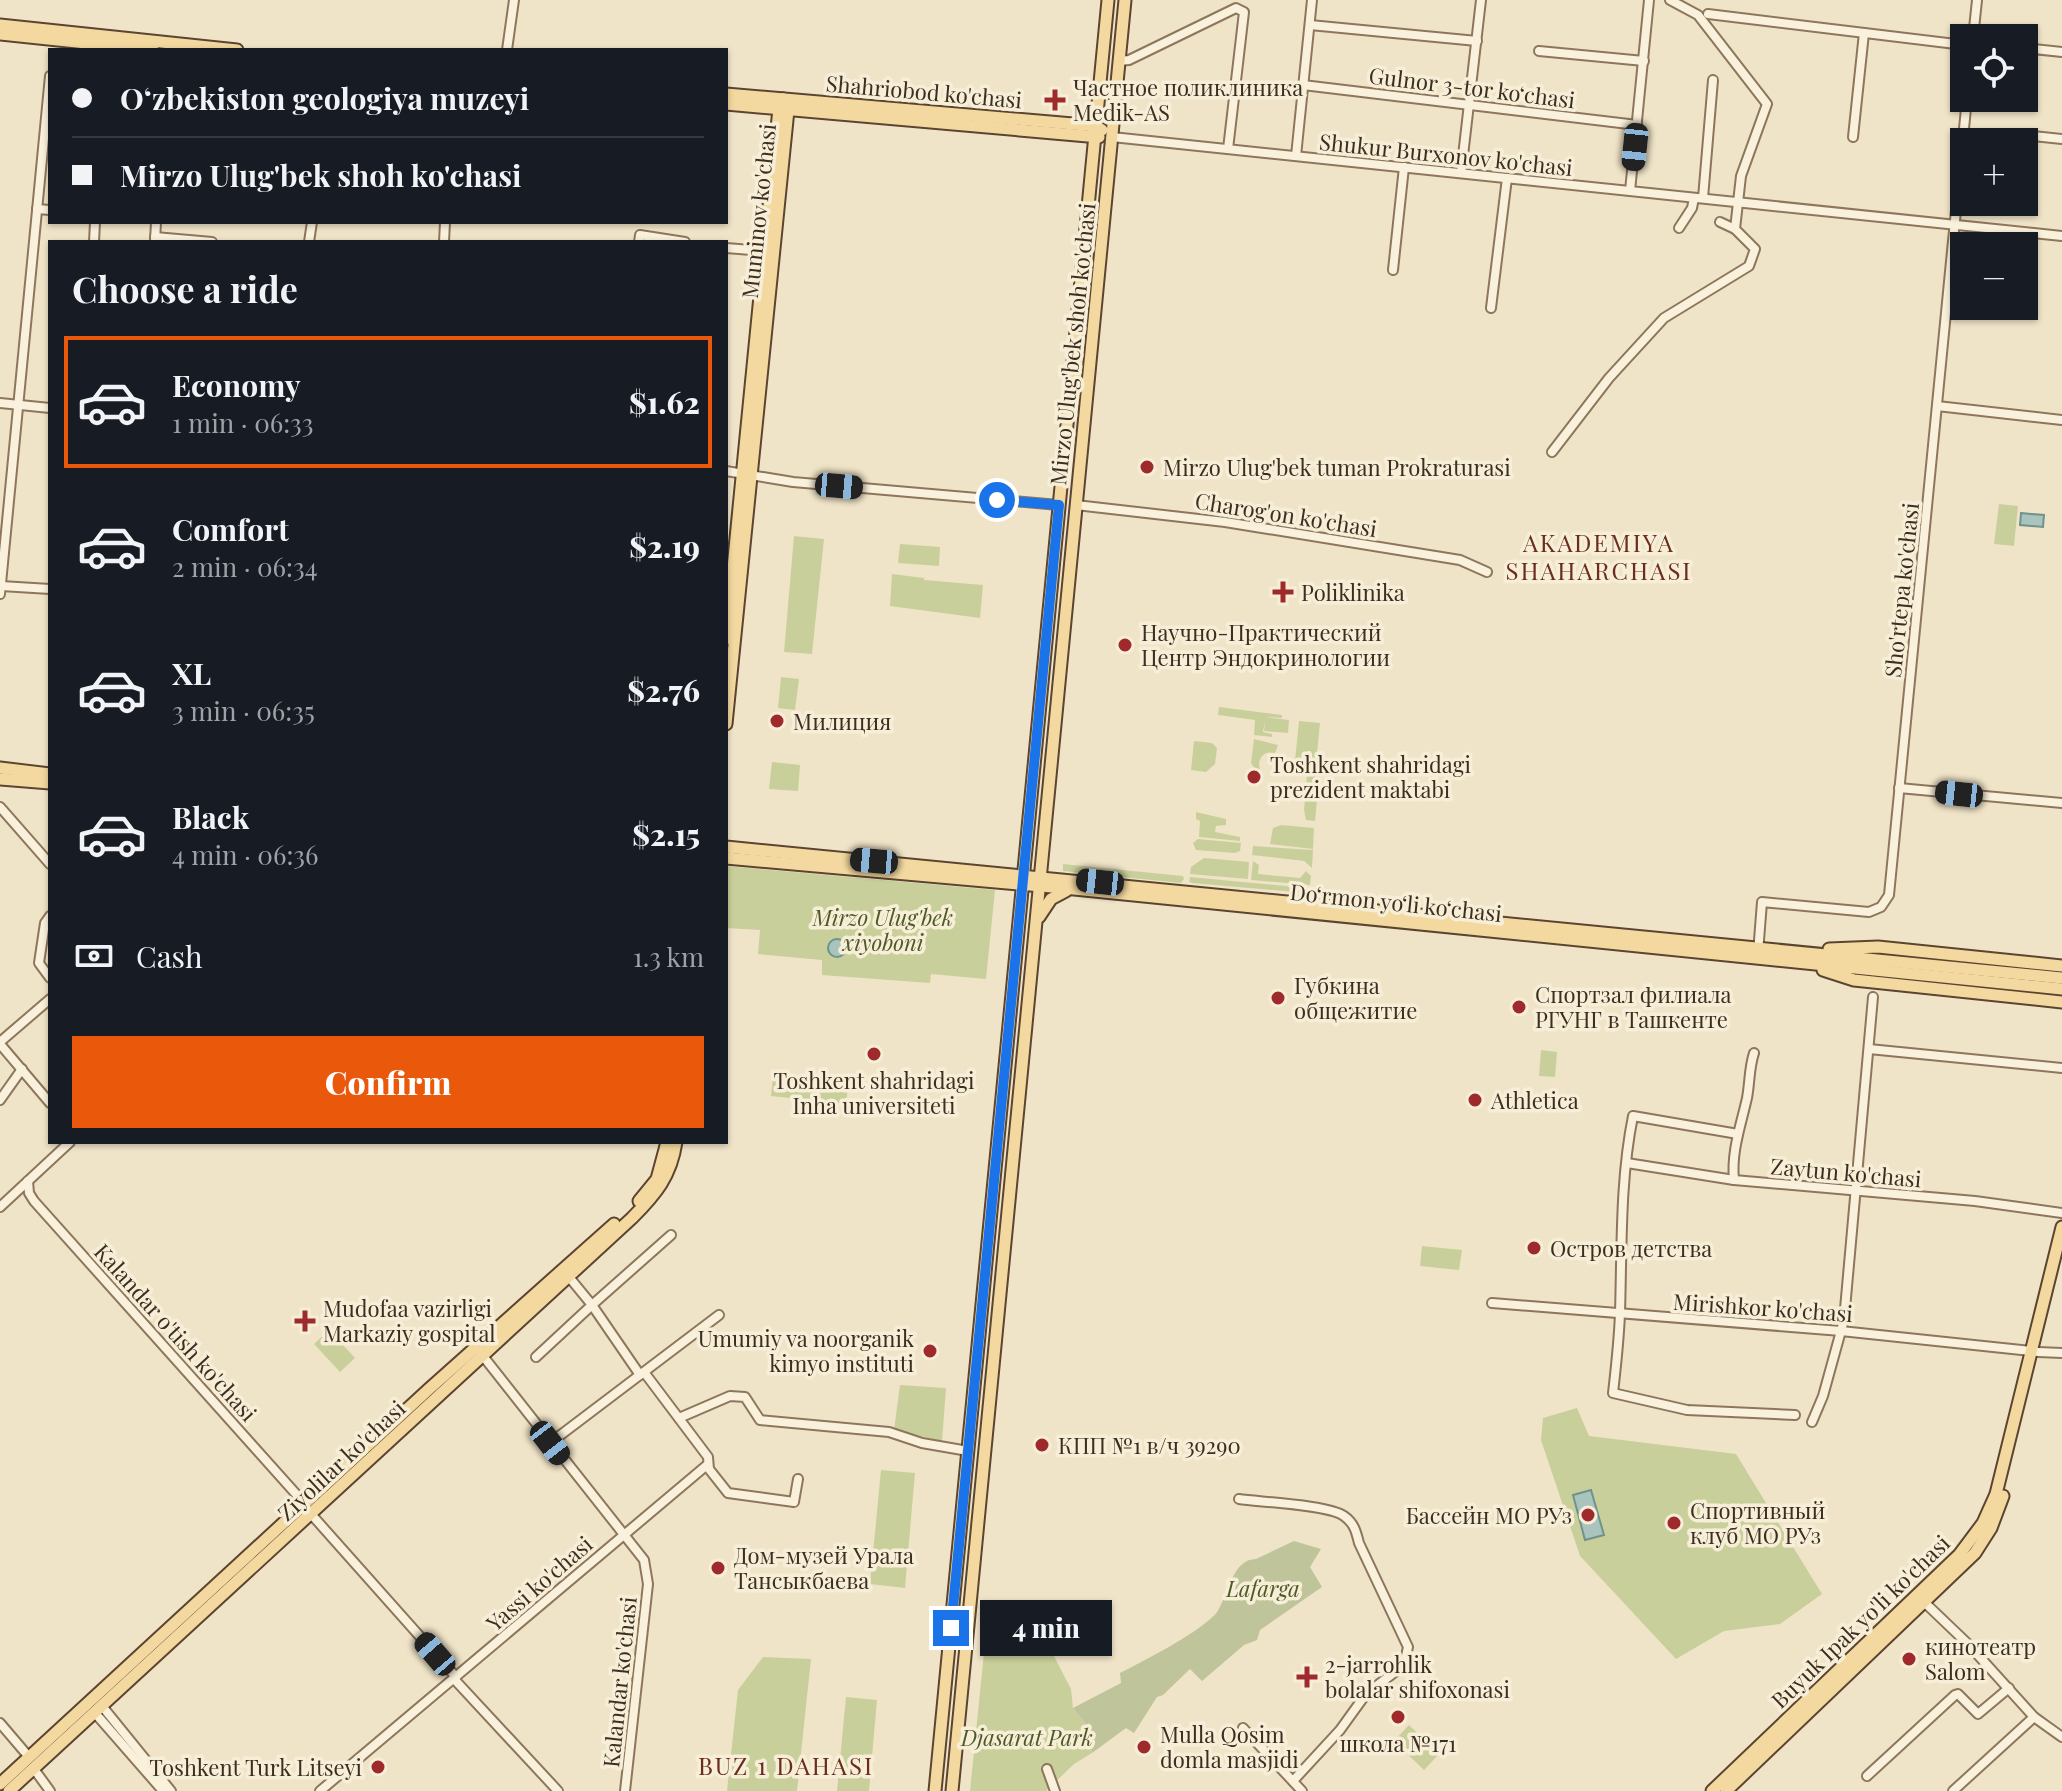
<!DOCTYPE html>
<html lang="en">
<head>
<meta charset="utf-8">
<style>
  body { margin:0; font-family:"Playfair Display",serif; background:#20242c; color:#f1f3f6; height:100vh; display:flex; flex-direction:column; font-size:30px; white-space:nowrap }
  * { box-sizing:border-box; margin:0 }
  p { font-size:26px; color:#9ea1a6 }
  .icon { flex:none; width:44px; height:44px; fill:none; stroke:currentColor; stroke-width:2; stroke-linecap:round; stroke-linejoin:round }
  .map { position:relative; flex:1; overflow:hidden }
  .details { position:absolute; left:48px; top:240px; width:680px; height:904px; display:flex; flex-direction:column; background:#171b24; border-radius:0px; box-shadow:0 2px 6px #0004 }
  .details>* { flex:none }
  .banner { position:absolute; left:48px; top:48px; width:680px; height:176px; border-radius:0px; box-shadow:0 2px 6px #0004; display:grid; align-content:center; height:176px; padding:0 24px; background:#171b24 }
  .tools { position:absolute; left:1950px; top:24px; display:grid; gap:16px }
  .tools a { display:grid; place-items:center; width:88px; height:88px; border-radius:0px; background:#171b24; box-shadow:0 2px 6px #0004; font-size:40px }
  .end { position:absolute; width:36px; height:36px; margin:-18px; border:10px solid #1a73e8; background:#fff; box-shadow:0 0 0 4px #fff }
  .from { border-radius:50% }
  .bubble { position:absolute; height:56px; border-radius:0px; background:#171b24; box-shadow:0 2px 6px #0004; font-size:26px; font-weight:800; line-height:56px; text-align:center }
  .car { position:absolute; width:24px; height:48px; margin:-24px -12px; border-radius:10px; box-shadow:0 0 6px 2px #0007; background:linear-gradient(#222 24%,#8ab4d8 0 40%,#222 0 76%,#8ab4d8 0 86%,#222 0) }
  .banner b { display:flex; align-items:center; gap:28px; height:76px; font-size:30px }
  .banner b+b { border-top:2px solid #363941 }
  .banner i { width:20px; height:20px; background:#f1f3f6 }
  ul { padding:0; list-style:none }
  li { display:flex; align-items:center; gap:24px; height:132px; margin:0 16px 12px; padding:0 8px; border:4px solid transparent; border-radius:0px }
  li div { flex:1 }
  li b { display:block; font-size:30px }
  li em { font-style:normal; font-weight:800 }
  li.current { border-color:#ea580c }
  li>.icon { width:72px; height:72px; stroke-width:1.5 }
  h2 { padding:0 24px; font-size:36px; line-height:96px }
  .pay { display:flex; align-items:center; gap:20px; height:88px; padding:0 24px; font-size:30px }
  .pay p { margin-inline-start:auto }
  .action { display:flex; gap:16px; margin-top:auto; padding:16px 24px }
  .action a { flex:1; height:92px; border-radius:0px; background:#ea580c; color:#fff; font-size:32px; font-weight:800; line-height:92px; text-align:center }
  .map>svg:first-child { display:block }
  .green { fill:#c9cf9b }
  .cemetery { fill:#bfc49a }
  .water { fill:#a9c4bc; stroke:#6f938a; stroke-width:2 }
  .lines { fill:none; stroke-linecap:round; stroke-linejoin:round }
  .minor-casing { stroke:#8d765c; stroke-width:12 }
  .major-casing { stroke:#5b4430; stroke-width:15 }
  .minor { stroke:#faf1dc; stroke-width:8 }
  .major { stroke:#f3d9a0; stroke-width:11 }
  .route { stroke:#1a73e8; stroke-width:10 }
  .poi-dot { fill:#9e2a2b; stroke:#f7eed8; stroke-width:3 }
  .labels { text-anchor:middle; dominant-baseline:central; stroke-width:7; stroke-linejoin:round; paint-order:stroke }
  .poi-label { font-size:22px; fill:#3d2e20; stroke:#f7eed8; text-anchor:start }
  .street-label { font-size:22px; fill:#3d2e20; stroke:#f7eed8 }
  .park-label { font-size:22px; font-style:italic; fill:#4d5a26; stroke:#f7eed8 }
  .neighbourhood-label { font-size:24px; letter-spacing:2px; fill:#6b2e1e; stroke:#f7eed8 }
</style>
</head>
<body>
<div class="map">
<svg width="2062" height="1791" viewBox="0 0 2062 1791">
  <rect width="100%" height="100%" fill="#f0e4c8"/>
  <g class="green">
    <path d="M 1999,504 L 2018,506 L 2014,546 L 1994,544 Z"/>
    <path d="M 794,536 L 824,539 L 812,654 L 784,652 Z"/>
    <path d="M 900,544 L 940,547 L 939,566 L 898,563 Z"/>
    <path d="M 892,574 L 924,578 L 924,580 L 983,585 L 980,618 L 890,606 Z"/>
    <path d="M 781,677 L 799,679 L 795,710 L 778,708 Z"/>
    <path d="M 1219,707 L 1282,715 L 1282,718 L 1265,717 L 1289,720 L 1288,733 L 1264,731 L 1265,721 L 1263,732 L 1272,734 L 1272,737 L 1254,735 L 1255,720 L 1218,715 Z"/>
    <path d="M 1299,721 L 1320,723 L 1316,763 L 1295,761 Z"/>
    <path d="M 1254,739 L 1278,745 L 1275,753 C 1263,750 1257,759 1260,770 L 1255,769 L 1251,763 Z"/>
    <path d="M 1194,741 L 1212,743 L 1217,748 L 1215,764 L 1206,772 L 1191,770 Z"/>
    <path d="M 772,762 L 800,765 L 798,791 L 769,789 Z"/>
    <path d="M 1288,766 L 1320,769 L 1315,821 L 1306,820 L 1304,810 L 1307,775 L 1287,769 Z"/>
    <path d="M 1196,812 L 1226,819 L 1226,825 L 1216,826 L 1215,832 L 1240,837 L 1240,841 L 1199,837 L 1200,821 L 1196,819 Z"/>
    <path d="M 1281,825 L 1314,828 L 1313,849 L 1270,844 L 1273,828 Z"/>
    <path d="M 1198,839 L 1241,843 L 1240,851 L 1235,853 L 1196,850 L 1193,843 Z"/>
    <path d="M 1253,846 L 1313,850 L 1312,868 L 1304,861 L 1252,855 Z"/>
    <path d="M 1204,858 L 1249,862 L 1248,879 L 1190,874 L 1191,867 Z"/>
    <path d="M 1253,861 L 1259,865 L 1258,874 L 1300,878 L 1306,871 L 1311,876 L 1310,885 L 1251,880 Z"/>
    <path d="M 1063,864 L 1183,876 L 1184,879 L 1181,883 L 1063,871 Z"/>
    <path d="M 726,866 L 995,890 L 986,979 L 931,974 L 930,983 L 822,975 L 822,960 L 758,954 L 760,930 L 726,928 Z"/>
    <path d="M 1190,877 L 1308,888 L 1308,893 L 1192,883 L 1189,882 Z"/>
    <path d="M 1541,1050 L 1557,1052 L 1555,1077 L 1539,1076 Z"/>
    <path d="M 773,1077 L 848,1085 L 846,1104 L 771,1096 Z"/>
    <path d="M 1422,1246 L 1462,1250 L 1459,1270 L 1420,1266 Z"/>
    <path d="M 329,1330 L 355,1358 L 340,1372 L 314,1344 Z"/>
    <path d="M 900,1385 L 946,1388 L 942,1441 L 894,1430 Z"/>
    <path d="M 1577,1408 L 1589,1436 L 1736,1454 L 1822,1594 L 1780,1624 L 1724,1631 L 1676,1659 L 1580,1556 L 1541,1440 L 1543,1418 Z"/>
    <path d="M 881,1470 L 915,1473 L 905,1588 L 870,1584 Z"/>
    <path d="M 987,1623 L 1039,1627 L 1071,1689 L 1073,1708 L 1089,1728 L 1092,1753 L 1074,1764 L 1046,1791 L 970,1791 Z"/>
    <path d="M 763,1657 L 811,1659 L 797,1791 L 727,1791 L 738,1690 Z"/>
    <path d="M 846,1697 L 877,1700 L 869,1791 L 837,1791 Z"/>
    <path d="M 1409,1725 L 1439,1754 L 1424,1770 L 1394,1741 Z"/>
  </g>
  <path class="cemetery" d="M 1294,1541 L 1321,1549 L 1310,1567 L 1322,1587 L 1260,1630 L 1257,1640 L 1244,1645 L 1202,1681 L 1190,1669 L 1163,1695 L 1157,1697 L 1134,1733 L 1126,1728 L 1092,1753 L 1089,1728 L 1073,1708 L 1121,1683 L 1120,1673 C 1142,1662 1204,1630 1217,1612 C 1228,1596 1232,1559 1256,1559 Z"/>
  <g class="water">
    <path d="M 2021,513 L 2044,515 L 2043,527 L 2020,525 Z"/>
    <circle cx="837" cy="948" r="9"/>
    <path d="M 1591,1490 L 1604,1535 L 1585,1540 L 1573,1495 Z"/>
  </g>
  <g class="lines">
    <g class="minor-casing">
      <g id="minor">
        <path d="M 1708,14 L 1964,45"/>
        <path d="M 1310,25 L 1477,41"/>
        <path d="M 1973,38 L 1977,0"/>
        <path d="M 2024,48 L 2062,52"/>
        <path d="M 507,50 L 514,0"/>
        <path d="M 1539,51 L 1644,61"/>
        <path d="M 1119,61 L 1129,60 L 1236,8 L 1244,12 L 1228,149"/>
        <path d="M 1303,85 L 1637,125"/>
        <path d="M 2033,136 L 2062,139"/>
        <path d="M 1112,137 L 2062,236"/>
        <path d="M 1853,137 L 1864,33"/>
        <path d="M 1296,156 L 1312,0"/>
        <path d="M 1461,173 L 1481,0"/>
        <path d="M 1630,191 L 1649,0"/>
        <path d="M 1703,198 L 1713,80"/>
        <path d="M 37,209 L 50,210"/>
        <path d="M 1720,222 L 1735,229"/>
        <path d="M 1679,228 L 1692,208 L 1694,198"/>
        <path d="M 155,237 L 212,242"/>
        <path d="M 155,241 L 156,222"/>
        <path d="M 94,242 L 95,222"/>
        <path d="M 309,242 L 312,222"/>
        <path d="M 444,242 L 445,222"/>
        <path d="M 639,242 L 640,235 L 685,242"/>
        <path d="M 726,248 L 764,251"/>
        <path d="M 1393,270 L 1404,167"/>
        <path d="M 1491,308 L 1507,178"/>
        <path d="M 0,403 L 50,408"/>
        <path d="M 1937,406 L 2062,420"/>
        <path d="M 1552,452 L 1609,378 L 1664,318 L 1749,266 L 1755,249 L 1735,229 L 1741,176 L 1767,104 L 1698,15 L 1670,0"/>
        <path d="M 726,471 L 793,482 L 1059,505"/>
        <path d="M 1076,505 L 1225,522 L 1460,560 L 1487,572"/>
        <path d="M 1,586 L 50,589"/>
        <path d="M 0,594 L 50,76"/>
        <path d="M 1899,788 L 2062,803"/>
        <path d="M 0,807 L 50,864"/>
        <path d="M 50,916 L 45,923 L 39,963 L 50,978"/>
        <path d="M 1758,953 L 1762,902 L 1869,912 L 1881,907 L 1889,895 L 1967,98"/>
        <path d="M 0,1042 L 50,999"/>
        <path d="M 0,1044 L 50,1103"/>
        <path d="M 1869,1049 L 2062,1068"/>
        <path d="M 0,1100 L 22,1069"/>
        <path d="M 1738,1134 L 1633,1116 C 1620,1180 1622,1247 1620,1313 C 1619,1340 1616,1367 1613,1393 L 1687,1410 L 1795,1415"/>
        <path d="M 1627,1163 L 1734,1180 L 1975,1201 L 2062,1213"/>
        <path d="M 1734,1180 C 1731,1152 1741,1125 1747,1098 C 1750,1082 1749,1068 1754,1053"/>
        <path d="M 28,1181 L 29,1193 L 34,1201 L 305,1504"/>
        <path d="M 0,1207 L 70,1142"/>
        <path d="M 1492,1303 L 1841,1331 L 2031,1351"/>
        <path d="M 479,1351 L 644,1560 L 648,1584 L 625,1791"/>
        <path d="M 2038,1352 L 2062,1353"/>
        <path d="M 536,1357 L 592,1305 L 569,1277"/>
        <path d="M 644,1372 L 708,1457 L 709,1469 L 728,1493 L 794,1502 L 798,1479"/>
        <path d="M 640,1375 L 592,1305 L 671,1235"/>
        <path d="M 679,1418 L 730,1396 L 745,1397 L 760,1420 L 889,1432 L 922,1443 L 968,1451"/>
        <path d="M 1812,1422 L 1823,1396 L 1844,1320 L 1873,997"/>
        <path d="M 550,1443 L 719,1315"/>
        <path d="M 1239,1499 C 1260,1502 1330,1505 1344,1516 C 1354,1523 1356,1531 1359,1543 L 1408,1647 L 1404,1665 L 1366,1694 L 1340,1730 L 1293,1781"/>
        <path d="M 311,1514 L 456,1677"/>
        <path d="M 1921,1599 L 1968,1644 L 2034,1717 L 2062,1737"/>
        <path d="M 454,1679 L 558,1791"/>
        <path d="M 102,1706 L 171,1791"/>
        <path d="M 95,1713 L 163,1791"/>
        <path d="M 0,1723 L 29,1757"/>
        <path d="M 1243,1728 L 1302,1791"/>
        <path d="M 34,1769 L 50,1791"/>
        <path d="M 1047,1769 L 1055,1791"/>
        <path d="M 1867,1776 L 1955,1695 L 1958,1694 L 1978,1714 L 2009,1688"/>
        <path d="M 320,1791 L 707,1465"/>
        <path d="M 1953,1791 L 2034,1717"/>
      </g>
    </g>
    <g class="major-casing">
      <g id="major">
        <path d="M 0,25 L 237,50"/>
        <path d="M 0,34 L 153,50"/>
        <path d="M 726,94 L 1096,126 L 1102,130"/>
        <path d="M 726,104 L 1099,137"/>
        <path d="M 726,639 L 773,165 L 779,109 L 783,99"/>
        <path d="M 726,724 L 788,110 L 783,99"/>
        <path d="M 0,768 L 50,774"/>
        <path d="M 0,779 L 50,783"/>
        <path d="M 726,847 L 2062,978"/>
        <path d="M 726,858 L 1074,889 L 2062,989"/>
        <path d="M 1039,917 L 1051,899 L 1066,891"/>
        <path d="M 1829,949 L 1878,947 L 2062,966"/>
        <path d="M 1823,970 L 1854,980 L 2062,1002"/>
        <path d="M 639,1201 L 657,1179 L 667,1142"/>
        <path d="M 0,1784 L 429,1389 L 614,1224"/>
        <path d="M 9,1791 L 632,1218 C 656,1194 671,1176 676,1142"/>
        <path d="M 935,1791 L 1108,0"/>
        <path d="M 952,1791 L 1125,0"/>
        <path d="M 1712,1791 L 1959,1555 L 1983,1523 L 1996,1494 L 2062,1227"/>
        <path d="M 1726,1791 L 1975,1553 L 1991,1528 L 2003,1496"/>
      </g>
    </g>
    <use href="#minor" class="minor"/>
    <use href="#major" class="major"/>
  </g>
  <g class="lines">
    <path class="route" d="M 951,1628 L 1059,505 L 997,500"/>
  </g>
  <g class="poi-dot">
    <path d="M1051 88h8v8h8v8h-8v8h-8v-8h-8v-8h8z"/>
    <circle cx="1147" cy="467" r="8"/>
    <path d="M1279 580h8v8h8v8h-8v8h-8v-8h-8v-8h8z"/>
    <circle cx="1125" cy="645" r="8"/>
    <circle cx="777" cy="721" r="8"/>
    <circle cx="1254" cy="777" r="8"/>
    <circle cx="1278" cy="998" r="8"/>
    <circle cx="1519" cy="1007" r="8"/>
    <circle cx="874" cy="1054" r="8"/>
    <circle cx="1475" cy="1100" r="8"/>
    <circle cx="1534" cy="1248" r="8"/>
    <path d="M301 1309h8v8h8v8h-8v8h-8v-8h-8v-8h8z"/>
    <circle cx="930" cy="1351" r="8"/>
    <circle cx="1042" cy="1445" r="8"/>
    <circle cx="1588" cy="1515" r="8"/>
    <circle cx="1674" cy="1523" r="8"/>
    <circle cx="718" cy="1568" r="8"/>
    <circle cx="1909" cy="1659" r="8"/>
    <path d="M1303 1665h8v8h8v8h-8v8h-8v-8h-8v-8h8z"/>
    <circle cx="1398" cy="1717" r="8"/>
    <circle cx="1144" cy="1747" r="8"/>
    <circle cx="378" cy="1767" r="8"/>
  </g>
  <g class="labels">
    <g class="poi-label">
      <text x="1073" y="87">Частное поликлиника<tspan x="1073" dy="25">Medik-AS</tspan></text>
      <text x="1163" y="467">Mirzo Ulug'bek tuman Prokraturasi</text>
      <text x="1301" y="592">Poliklinika</text>
      <text x="1141" y="632">Научно-Практический<tspan x="1141" dy="25">Центр Эндокринологии</tspan></text>
      <text x="793" y="721">Милиция</text>
      <text x="1270" y="764">Toshkent shahridagi<tspan x="1270" dy="25">prezident maktabi</tspan></text>
      <text x="1294" y="985">Губкина<tspan x="1294" dy="25">общежитие</tspan></text>
      <text x="1535" y="994">Спортзал филиала<tspan x="1535" dy="25">РГУНГ в Ташкенте</tspan></text>
      <text x="874" y="1080" text-anchor="middle">Toshkent shahridagi<tspan x="874" dy="25">Inha universiteti</tspan></text>
      <text x="1491" y="1100">Athletica</text>
      <text x="1550" y="1248">Остров детства</text>
      <text x="323" y="1308">Mudofaa vazirligi<tspan x="323" dy="25">Markaziy gospital</tspan></text>
      <text x="914" y="1338" text-anchor="end">Umumiy va noorganik<tspan x="914" dy="25">kimyo instituti</tspan></text>
      <text x="1058" y="1445">КПП №1 в/ч 39290</text>
      <text x="1690" y="1510">Спортивный<tspan x="1690" dy="25">клуб МО РУз</tspan></text>
      <text x="1572" y="1515" text-anchor="end">Бассейн МО РУз</text>
      <text x="734" y="1555">Дом-музей Урала<tspan x="734" dy="25">Тансыкбаева</tspan></text>
      <text x="1925" y="1646">кинотеатр<tspan x="1925" dy="25">Salom</tspan></text>
      <text x="1325" y="1664">2-jarrohlik<tspan x="1325" dy="25">bolalar shifoxonasi</tspan></text>
      <text x="1160" y="1734">Mulla Qosim<tspan x="1160" dy="25">domla masjidi</tspan></text>
      <text x="1398" y="1743" text-anchor="middle">школа №171</text>
      <text x="362" y="1767" text-anchor="end">Toshkent Turk Litseyi</text>
    </g>
    <g class="street-label">
      <text transform="translate(1472 87) rotate(7)">Gulnor 3-tor koʻchasi</text>
      <text transform="translate(924 91) rotate(5)">Shahriobod ko'chasi</text>
      <text transform="translate(1446 154) rotate(6)">Shukur Burxonov ko'chasi</text>
      <text transform="translate(758 211) rotate(-84)">Muminov ko'chasi</text>
      <text transform="translate(1072 344) rotate(-84)">Mirzo Ulug'bek shoh ko'chasi</text>
      <text transform="translate(1286 514) rotate(9)">Charog'on ko'chasi</text>
      <text transform="translate(1901 590) rotate(-84)">Sho'rtepa ko'chasi</text>
      <text transform="translate(1396 902) rotate(6)">Do‘rmon yo‘li ko‘chasi</text>
      <text transform="translate(1846 1172) rotate(5)">Zaytun ko'chasi</text>
      <text transform="translate(1763 1307) rotate(4)">Mirishkor ko'chasi</text>
      <text transform="translate(176 1332) rotate(48)">Kalandar o'tish ko'chasi</text>
      <text transform="translate(341 1460) rotate(-43)">Ziyolilar ko'chasi</text>
      <text transform="translate(539 1583) rotate(-41)">Yassi ko'chasi</text>
      <text transform="translate(1860 1621) rotate(-44)">Buyuk Ipak yo'li ko'chasi</text>
      <text transform="translate(619 1682) rotate(-84)">Kalandar ko'chasi</text>
    </g>
    <g class="park-label">
      <text x="883" y="917">Mirzo Ulug'bek<tspan x="883" dy="25">xiyoboni</tspan></text>
      <text x="1263" y="1588">Lafarga</text>
      <text x="1027" y="1737">Djasarat Park</text>
    </g>
    <g class="neighbourhood-label">
      <text x="1599" y="542">AKADEMIYA<tspan x="1599" dy="28">SHAHARCHASI</tspan></text>
      <text x="786" y="1765">BUZ 1 DAHASI</text>
    </g>
  </g>
</svg>
<div class="tools">
<a><svg class="icon" aria-label="locate" viewBox="0 0 24 24"><circle cx="12" cy="12" r="6"/><path d="M12 2v4M12 18v4M2 12h4M18 12h4"/></svg></a>
<a>+</a>
<a>−</a>
</div>
<i class="end from" style="left:997px;top:500px"></i>
<i class="end" style="left:951px;top:1628px"></i>
<div class="bubble" style="left:980px;top:1600px;width:132px">4 min</div>
<i class="car" style="left:1635px;top:147px;rotate:186deg"></i>
<i class="car" style="left:839px;top:486px;rotate:95deg"></i>
<i class="car" style="left:1959px;top:794px;rotate:276deg"></i>
<i class="car" style="left:874px;top:861px;rotate:275deg"></i>
<i class="car" style="left:1100px;top:882px;rotate:276deg"></i>
<i class="car" style="left:550px;top:1443px;rotate:142deg"></i>
<i class="car" style="left:435px;top:1654px;rotate:319deg"></i>
<div class="banner">
<b><i class="from"></i>Oʻzbekiston geologiya muzeyi</b>
<b><i></i>Mirzo Ulug'bek shoh ko'chasi</b>
</div>
<section class="details">
<h2>Choose a ride</h2>
<ul>
<li class="current"><svg class="icon" aria-label="car" viewBox="0 0 24 24"><path d="M5 17H2v-5l4-1 3-4h7l3 4 3 1v5h-3M9 17h6M6 11h13"/><circle cx="7" cy="17" r="2"/><circle cx="17" cy="17" r="2"/></svg><div><b>Economy</b><p>1 min · 06:33</p></div><em>$1.62</em></li>
<li><svg class="icon" aria-label="car" viewBox="0 0 24 24"><path d="M5 17H2v-5l4-1 3-4h7l3 4 3 1v5h-3M9 17h6M6 11h13"/><circle cx="7" cy="17" r="2"/><circle cx="17" cy="17" r="2"/></svg><div><b>Comfort</b><p>2 min · 06:34</p></div><em>$2.19</em></li>
<li><svg class="icon" aria-label="car" viewBox="0 0 24 24"><path d="M5 17H2v-5l4-1 3-4h7l3 4 3 1v5h-3M9 17h6M6 11h13"/><circle cx="7" cy="17" r="2"/><circle cx="17" cy="17" r="2"/></svg><div><b>XL</b><p>3 min · 06:35</p></div><em>$2.76</em></li>
<li><svg class="icon" aria-label="car" viewBox="0 0 24 24"><path d="M5 17H2v-5l4-1 3-4h7l3 4 3 1v5h-3M9 17h6M6 11h13"/><circle cx="7" cy="17" r="2"/><circle cx="17" cy="17" r="2"/></svg><div><b>Black</b><p>4 min · 06:36</p></div><em>$2.15</em></li>
</ul>
<div class="pay"><svg class="icon" aria-label="cash" viewBox="0 0 24 24"><path d="M3 7h18v10H3z"/><circle cx="12" cy="12" r="2"/></svg>Cash<p>1.3 km</p></div>
<div class="action"><a>Confirm</a></div>
</section>
</div>
</body>
</html>
